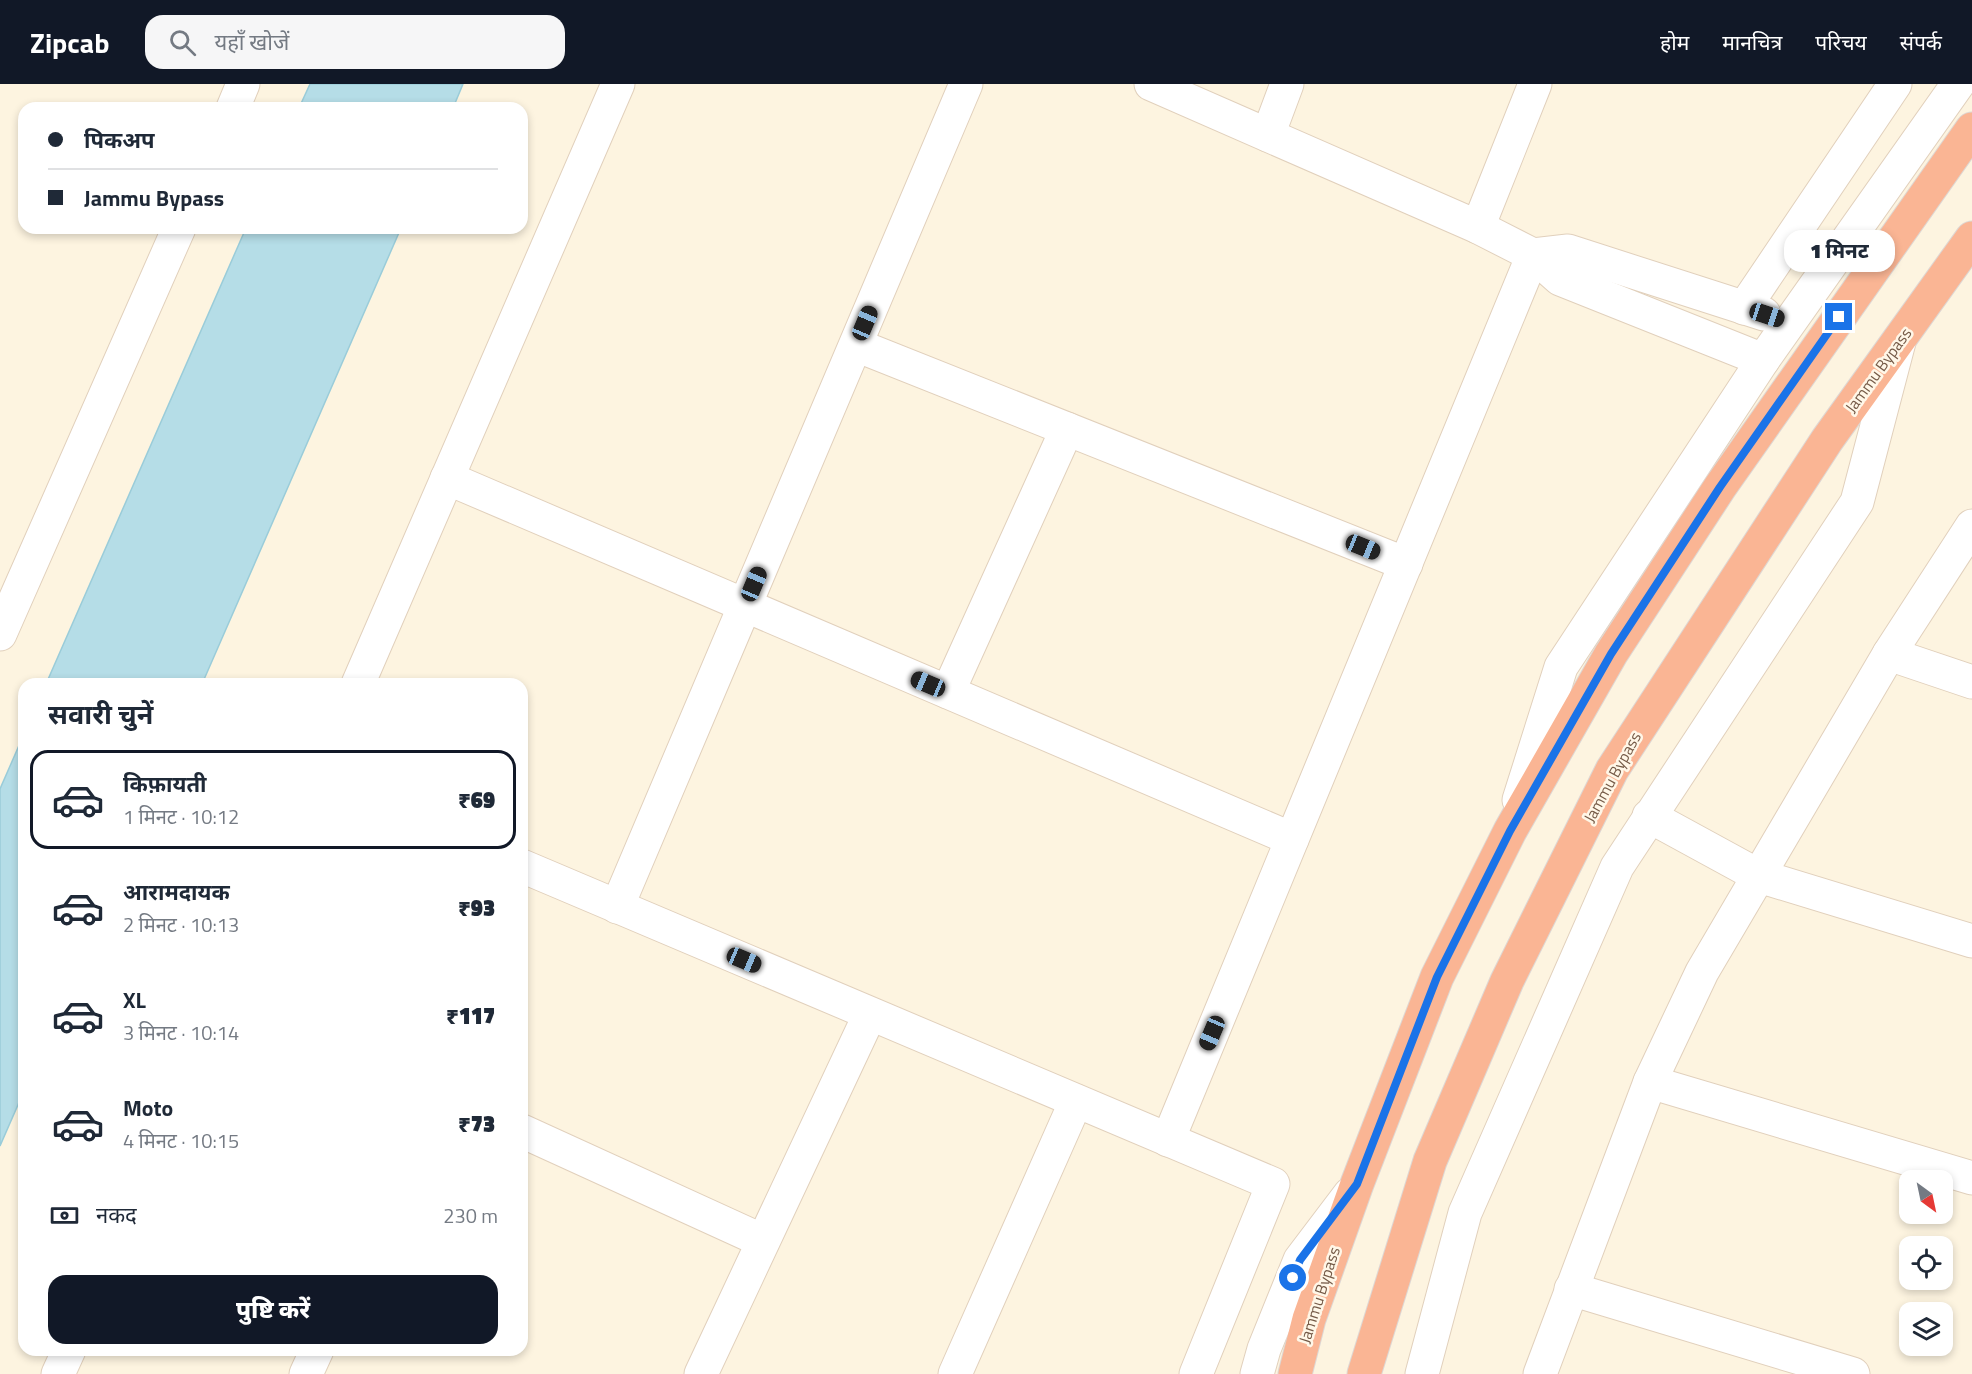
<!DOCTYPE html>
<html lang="hi">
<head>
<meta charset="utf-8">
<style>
  body { margin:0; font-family:"Titillium Web","Noto Sans Devanagari",sans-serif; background:#f6f6f7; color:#1f2937; height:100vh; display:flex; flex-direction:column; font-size:22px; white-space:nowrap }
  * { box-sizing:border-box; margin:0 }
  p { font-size:20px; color:#747a83 }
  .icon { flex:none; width:33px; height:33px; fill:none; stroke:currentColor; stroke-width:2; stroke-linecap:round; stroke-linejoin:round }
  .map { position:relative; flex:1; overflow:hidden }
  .panel { position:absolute; left:18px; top:594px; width:510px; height:678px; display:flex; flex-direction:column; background:#fff; border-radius:18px; box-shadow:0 3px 9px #0003 }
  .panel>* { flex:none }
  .banner { position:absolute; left:18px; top:18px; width:510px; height:132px; border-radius:18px; box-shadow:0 3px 9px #0003; display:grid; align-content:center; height:132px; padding:0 30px; background:#fff }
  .needle { width:39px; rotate:147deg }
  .tools { position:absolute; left:1899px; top:1086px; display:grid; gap:12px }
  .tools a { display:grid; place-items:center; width:54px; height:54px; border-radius:12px; background:#fff; box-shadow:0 3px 9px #0003; font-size:30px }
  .end { position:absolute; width:27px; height:27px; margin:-14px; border:8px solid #1a73e8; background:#fff; box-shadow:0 0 0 3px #fff }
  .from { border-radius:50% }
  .bubble { position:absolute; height:42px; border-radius:18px; background:#fff; box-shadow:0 3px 9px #0003; font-size:20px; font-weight:800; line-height:42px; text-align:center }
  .car { position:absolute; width:18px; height:36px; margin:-18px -9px; border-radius:8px; box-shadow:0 0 4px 2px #0007; background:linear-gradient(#222 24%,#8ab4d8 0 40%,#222 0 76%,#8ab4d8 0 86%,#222 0) }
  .banner b { display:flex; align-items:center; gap:21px; height:57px; font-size:22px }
  .banner b+b { border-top:2px solid #e0e1e3 }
  .banner i { width:15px; height:15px; background:#1f2937 }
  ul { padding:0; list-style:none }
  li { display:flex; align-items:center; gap:18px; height:99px; margin:0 12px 9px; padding:0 18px; border:3px solid transparent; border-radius:18px }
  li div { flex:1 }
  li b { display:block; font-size:22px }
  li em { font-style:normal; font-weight:800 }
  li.on { border-color:#111827 }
  li>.icon { width:54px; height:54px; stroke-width:1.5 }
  h2 { padding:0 30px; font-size:27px; line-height:72px }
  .pay { display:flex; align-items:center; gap:15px; height:66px; padding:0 30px; font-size:22px }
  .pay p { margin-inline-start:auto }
  .primary-button { display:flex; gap:12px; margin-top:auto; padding:12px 30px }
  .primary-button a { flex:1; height:69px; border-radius:18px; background:#111827; color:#fff; font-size:24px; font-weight:800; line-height:69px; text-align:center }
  header { display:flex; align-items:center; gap:36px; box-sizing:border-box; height:84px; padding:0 30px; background:#111827; color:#fff }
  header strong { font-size:28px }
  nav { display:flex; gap:33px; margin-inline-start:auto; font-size:21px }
  .search { width:420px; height:54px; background:#f6f6f7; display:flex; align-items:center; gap:15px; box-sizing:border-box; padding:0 21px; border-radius:18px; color:#747a83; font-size:22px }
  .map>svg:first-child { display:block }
  .water { fill:#b5dde7; stroke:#9accd9; stroke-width:1.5 }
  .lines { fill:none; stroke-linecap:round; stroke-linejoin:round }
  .minor-casing { stroke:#e1d0bc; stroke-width:35 }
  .highway-casing { stroke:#ded7d3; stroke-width:35 }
  .minor { stroke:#fff; stroke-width:33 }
  .highway { stroke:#fab594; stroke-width:33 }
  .route { stroke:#1a73e8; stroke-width:8 }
  .labels { text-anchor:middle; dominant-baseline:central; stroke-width:5; stroke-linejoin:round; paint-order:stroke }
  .street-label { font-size:16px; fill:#755a47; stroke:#fff7e8 }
</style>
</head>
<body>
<header>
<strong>Zipcab</strong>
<div class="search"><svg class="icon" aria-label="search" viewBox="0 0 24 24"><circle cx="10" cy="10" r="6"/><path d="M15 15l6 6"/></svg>यहाँ खोजें</div>
<nav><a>होम</a><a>मानचित्र</a><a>परिचय</a><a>संपर्क</a></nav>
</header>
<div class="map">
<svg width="1972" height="1290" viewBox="0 0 1972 1290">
  <rect width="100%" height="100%" fill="#fdf4e0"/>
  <g class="water">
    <path d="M 310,0 L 463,0 L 453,24 L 299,24 Z"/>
    <path d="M 246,144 L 401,144 L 202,600 L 46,600 Z"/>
    <path d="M 24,650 L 24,1007 L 0,1062 L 0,705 Z"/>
  </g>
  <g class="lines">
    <g class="minor-casing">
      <g id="minor">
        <path d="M 1151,0 L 1478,143 L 1533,171 L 1560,195 L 1763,276"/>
        <path d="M 233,24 L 243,0"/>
        <path d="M 1268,51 L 1287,0"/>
        <path d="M 1478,143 L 1535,0"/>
        <path d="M 1533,171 L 1568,167 L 1764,230"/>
        <path d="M 1744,224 L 1895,0"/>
        <path d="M 856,261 L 1406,480"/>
        <path d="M 447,394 L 1292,755"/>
        <path d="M 0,550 L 179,144"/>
        <path d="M 1889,570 L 1972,598"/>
        <path d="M 358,600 L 618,0"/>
        <path d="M 948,608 L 1067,345"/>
        <path d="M 1519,716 L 1561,583 L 1763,276 L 1958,0"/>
        <path d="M 1649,732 L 1759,792 L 1972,857"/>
        <path d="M 522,782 L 1273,1100 L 1196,1290"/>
        <path d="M 617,823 L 966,0"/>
        <path d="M 1650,998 L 1972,1094"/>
        <path d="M 522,1047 L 763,1157"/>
        <path d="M 1168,1056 L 1533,171"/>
        <path d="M 1571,1205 L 1853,1290"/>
        <path d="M 58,1290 L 69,1266"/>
        <path d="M 306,1290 L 317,1266"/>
        <path d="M 701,1290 L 870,930"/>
        <path d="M 955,1290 L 1076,1017"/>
        <path d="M 1257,1290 L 1264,1265 L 1300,1176 L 1350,1110"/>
        <path d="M 1422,1290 L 1465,1129 L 1617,783 L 1857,418 L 1899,258"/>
        <path d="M 1540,1290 L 1650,998 L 1702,888 L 1889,570 L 1972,442"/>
      </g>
    </g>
    <g class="highway-casing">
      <g id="highway">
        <path d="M 1295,1290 L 1309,1235 L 1357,1100 L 1437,893 L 1510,747 L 1611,570 L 1720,403 L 1972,45"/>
        <path d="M 1364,1290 L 1430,1077 L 1507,897 L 1612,686 L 1827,356 L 1972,154"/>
      </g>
    </g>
    <use href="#minor" class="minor"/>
    <use href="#highway" class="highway"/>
  </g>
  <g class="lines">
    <path class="route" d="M 1293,1194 L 1300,1176 L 1357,1100 L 1437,893 L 1510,747 L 1611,570 L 1720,403 L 1839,233"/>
  </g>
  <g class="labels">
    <g class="street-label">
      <text transform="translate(1878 286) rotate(-54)">Jammu Bypass</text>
      <text transform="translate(1612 693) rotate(-61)">Jammu Bypass</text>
      <text transform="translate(1319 1211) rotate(-72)">Jammu Bypass</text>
    </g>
  </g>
</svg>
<div class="tools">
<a><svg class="needle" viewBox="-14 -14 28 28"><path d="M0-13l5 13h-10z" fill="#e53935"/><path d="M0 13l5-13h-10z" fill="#747a83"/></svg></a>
<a><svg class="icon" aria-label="locate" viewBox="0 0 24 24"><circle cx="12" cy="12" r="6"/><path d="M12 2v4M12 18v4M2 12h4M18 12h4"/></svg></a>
<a><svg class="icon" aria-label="layers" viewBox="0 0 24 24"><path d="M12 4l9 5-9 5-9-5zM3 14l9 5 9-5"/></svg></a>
</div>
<i class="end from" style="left:1293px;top:1194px"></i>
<i class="end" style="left:1839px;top:233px"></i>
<div class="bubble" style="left:1784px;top:146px;width:111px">1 मिनट</div>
<i class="car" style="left:1767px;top:231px;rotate:108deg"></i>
<i class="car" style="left:865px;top:239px;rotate:23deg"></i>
<i class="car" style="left:1363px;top:463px;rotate:112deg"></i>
<i class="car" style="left:754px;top:500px;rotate:23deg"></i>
<i class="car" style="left:928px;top:600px;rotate:293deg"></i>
<i class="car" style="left:744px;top:876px;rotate:113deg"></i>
<i class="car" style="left:1212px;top:949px;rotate:203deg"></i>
<div class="banner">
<b><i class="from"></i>पिकअप</b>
<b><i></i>Jammu Bypass</b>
</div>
<section class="panel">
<h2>सवारी चुनें</h2>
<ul>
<li class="on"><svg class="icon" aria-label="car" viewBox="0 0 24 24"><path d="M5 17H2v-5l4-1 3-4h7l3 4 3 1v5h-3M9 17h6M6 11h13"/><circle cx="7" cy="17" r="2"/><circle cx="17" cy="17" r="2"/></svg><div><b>किफ़ायती</b><p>1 मिनट · 10:12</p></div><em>₹69</em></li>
<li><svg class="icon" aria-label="car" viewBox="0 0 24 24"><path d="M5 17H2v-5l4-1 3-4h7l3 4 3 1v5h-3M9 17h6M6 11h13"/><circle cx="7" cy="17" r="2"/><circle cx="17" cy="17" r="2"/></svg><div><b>आरामदायक</b><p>2 मिनट · 10:13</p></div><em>₹93</em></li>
<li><svg class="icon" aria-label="car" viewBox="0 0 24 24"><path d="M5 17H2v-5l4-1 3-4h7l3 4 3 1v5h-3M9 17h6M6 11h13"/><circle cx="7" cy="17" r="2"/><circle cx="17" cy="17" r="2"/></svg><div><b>XL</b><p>3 मिनट · 10:14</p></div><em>₹117</em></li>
<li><svg class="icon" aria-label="car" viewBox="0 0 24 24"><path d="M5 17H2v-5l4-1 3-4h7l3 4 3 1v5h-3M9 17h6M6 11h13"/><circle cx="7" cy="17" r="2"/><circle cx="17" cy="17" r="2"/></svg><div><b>Moto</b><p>4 मिनट · 10:15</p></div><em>₹73</em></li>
</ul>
<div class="pay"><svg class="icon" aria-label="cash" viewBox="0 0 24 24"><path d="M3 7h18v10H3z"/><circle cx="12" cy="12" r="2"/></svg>नकद<p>230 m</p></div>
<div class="primary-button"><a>पुष्टि करें</a></div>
</section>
</div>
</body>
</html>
